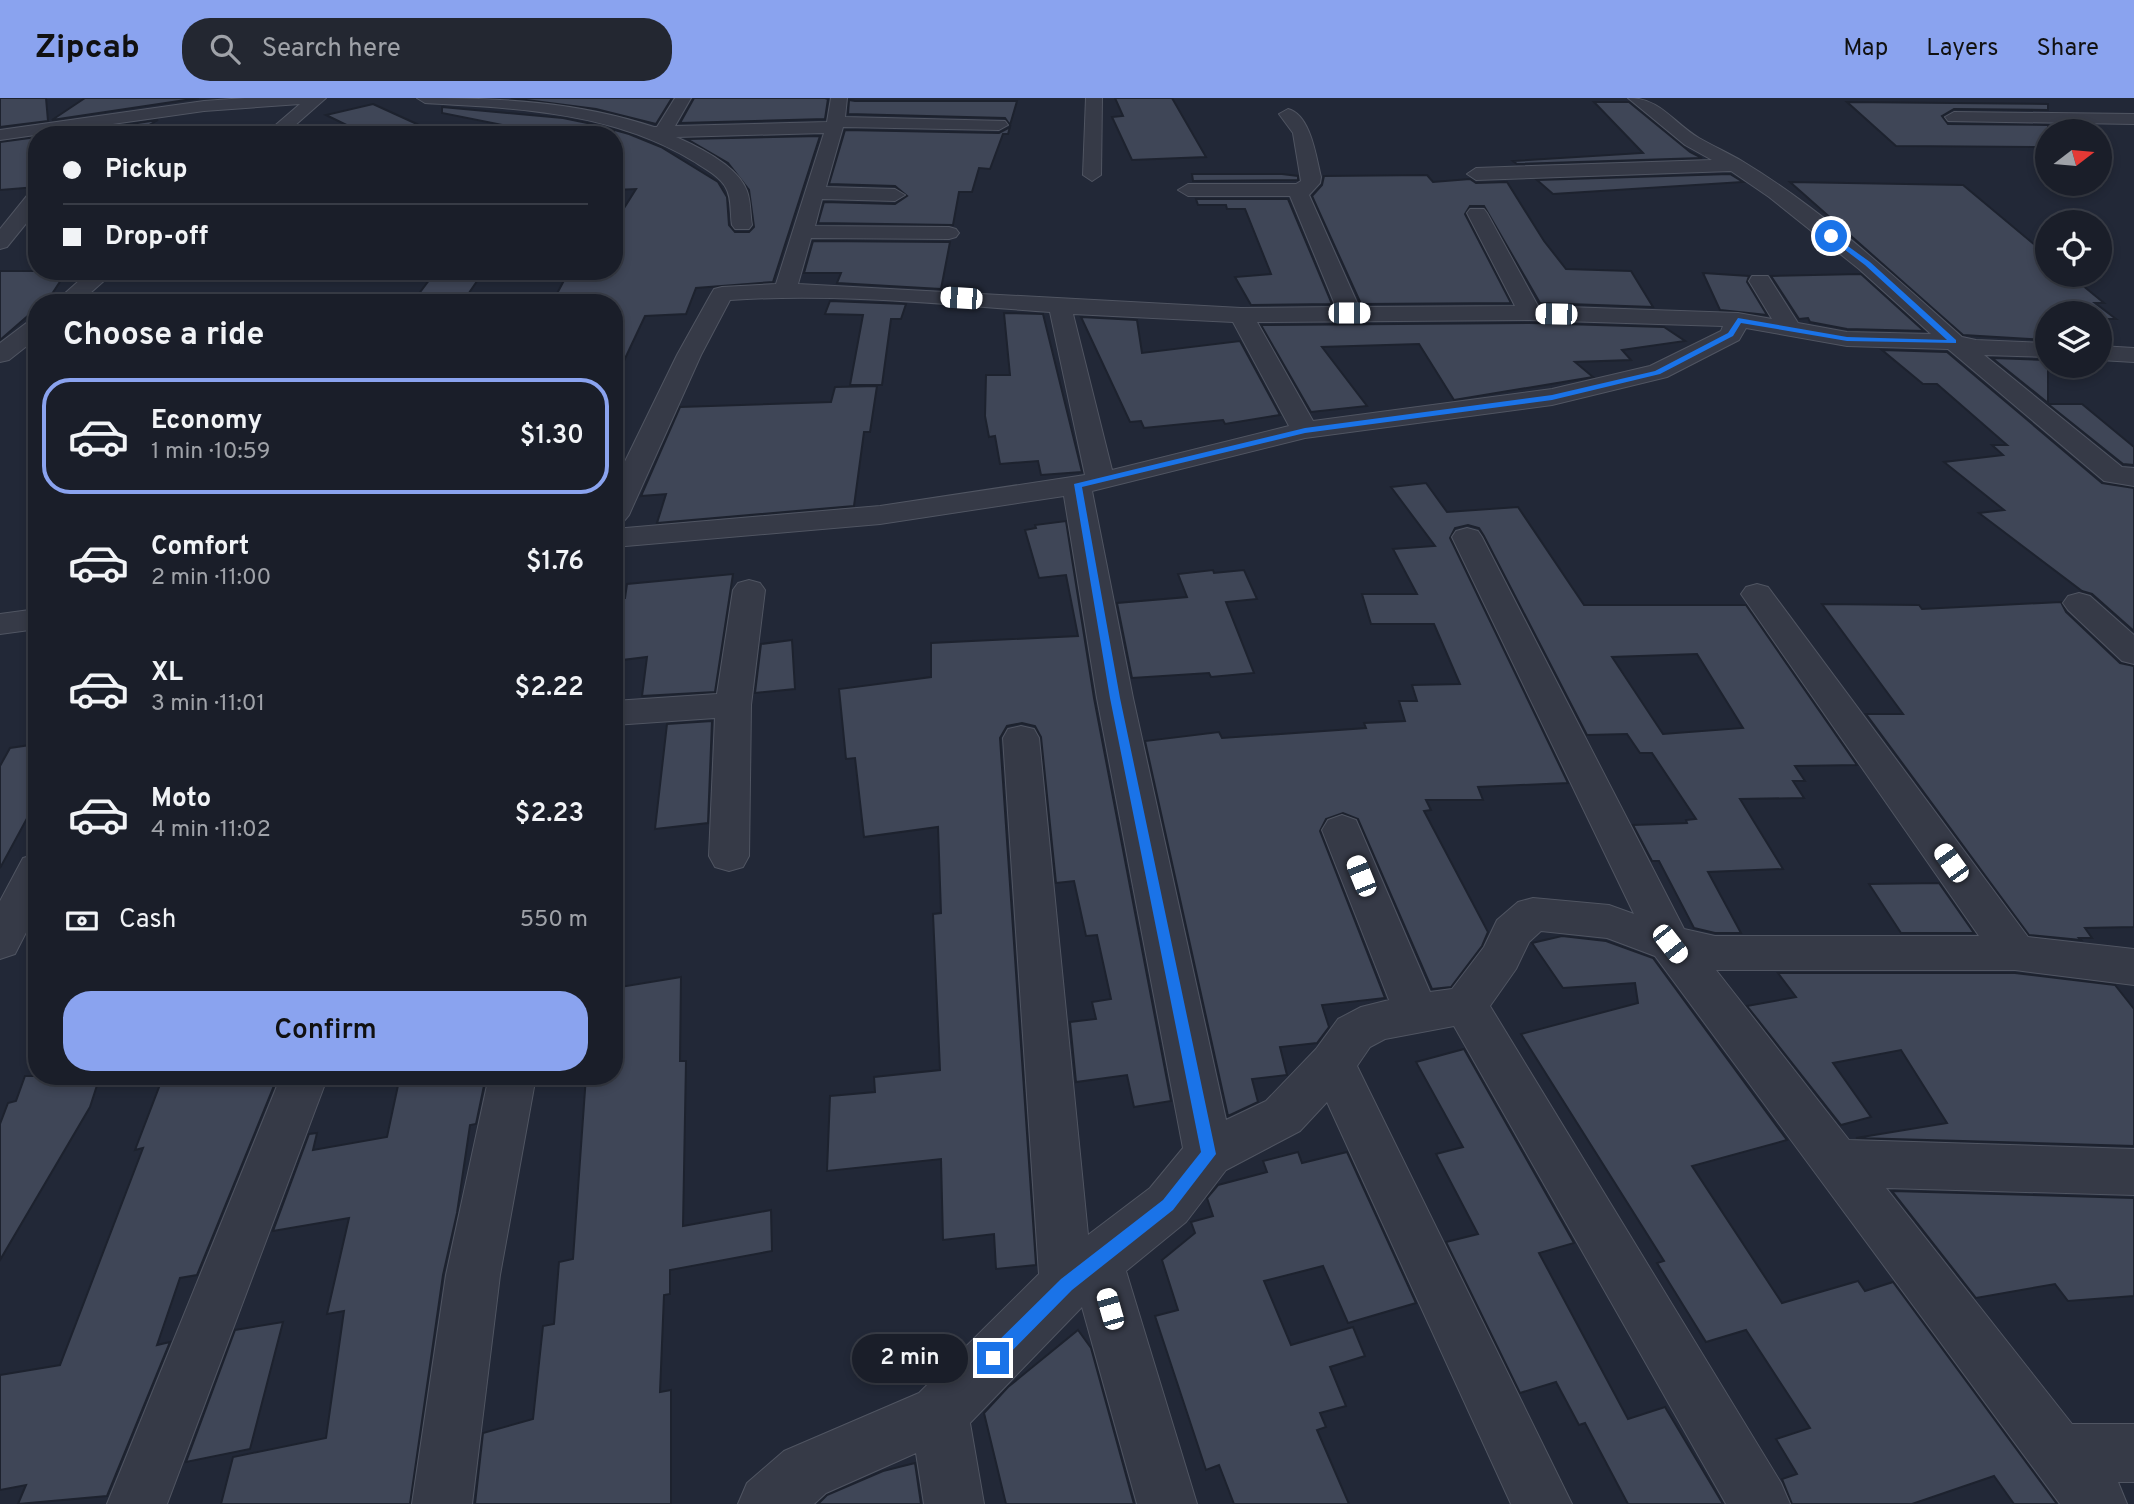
<!DOCTYPE html>
<html lang="en">
<head>
<meta charset="utf-8">
<style>
  body { margin:0; font-family:Overpass,sans-serif; background:#232731; color:#f1f3f6; height:100vh; display:flex; flex-direction:column; font-size:26px; white-space:nowrap }
  * { box-sizing:border-box; margin:0 }
  p { font-size:23px; color:#9fa2a8 }
  .icon { flex:none; width:38px; height:38px; fill:none; stroke:currentColor; stroke-width:2; stroke-linecap:round; stroke-linejoin:round }
  .map { position:relative; flex:1; overflow:hidden }
  .drawer { position:absolute; left:28px; top:196px; width:595px; height:791px; display:flex; flex-direction:column; background:#1a1e29; border-radius:28px; box-shadow:0 4px 10px #0003,0 0 0 2px #383c46 }
  .drawer>* { flex:none }
  .banner { position:absolute; left:28px; top:28px; width:595px; height:154px; border-radius:28px; box-shadow:0 4px 10px #0003,0 0 0 2px #383c46; display:grid; align-content:center; height:154px; padding:0 35px; background:#1a1e29 }
  .needle { width:46px; rotate:74deg }
  .fabs { position:absolute; left:2035px; top:21px; display:grid; gap:14px }
  .fabs a { display:grid; place-items:center; width:77px; height:77px; border-radius:50%; background:#1a1e29; box-shadow:0 4px 10px #0003,0 0 0 2px #383c46; font-size:35px }
  .end { position:absolute; width:32px; height:32px; margin:-16px; border:9px solid #1a73e8; background:#fff; box-shadow:0 0 0 4px #fff }
  .from { border-radius:50% }
  .bubble { position:absolute; height:49px; border-radius:24px; background:#1a1e29; box-shadow:0 4px 10px #0003,0 0 0 2px #383c46; font-size:23px; font-weight:600; line-height:49px; text-align:center }
  .car { position:absolute; width:21px; height:42px; margin:-21px -10px; border-radius:9px; box-shadow:0 0 5px 2px #0007; background:linear-gradient(#fff 24%,#345 0 40%,#fff 0 76%,#345 0 86%,#fff 0) }
  .banner b { display:flex; align-items:center; gap:24px; height:66px; font-size:26px }
  .banner b+b { border-top:2px solid #383c46 }
  .banner i { width:18px; height:18px; background:#f1f3f6 }
  ul { padding:0; list-style:none }
  li { display:flex; align-items:center; gap:21px; height:116px; margin:0 14px 10px; padding:0 21px; border:4px solid transparent; border-radius:28px }
  li div { flex:1 }
  li b { display:block; font-size:26px }
  li em { font-style:normal; font-weight:600 }
  li.selected { border-color:#8aa3ef }
  li>.icon { width:63px; height:63px; stroke-width:1.5 }
  h2 { padding:0 35px; font-size:32px; line-height:84px }
  .pay { display:flex; align-items:center; gap:18px; height:77px; padding:0 35px; font-size:26px }
  .pay p { margin-inline-start:auto }
  .button { display:flex; gap:14px; margin-top:auto; padding:14px 35px }
  .button a { flex:1; height:80px; border-radius:28px; background:#8aa3ef; color:#111; font-size:28px; font-weight:600; line-height:80px; text-align:center }
  header { display:flex; align-items:center; gap:42px; box-sizing:border-box; height:98px; padding:0 35px; background:#8aa3ef; color:#111 }
  header strong { font-size:33px }
  nav { display:flex; gap:38px; margin-inline-start:auto; font-size:24px }
  .search { width:490px; height:63px; background:#232731; display:flex; align-items:center; gap:18px; box-sizing:border-box; padding:0 24px; border-radius:28px; color:#9fa2a8; font-size:26px }
  .map>svg:first-child { display:block }
  .building { fill:#3f4657; stroke:#1d222e; stroke-width:2; fill-rule:evenodd }
  .lines { fill:none; stroke-linecap:round; stroke-linejoin:round }
  .minor-casing { stroke:#505562; stroke-width:2 }
  .minor { fill:#363a47; fill-rule:evenodd }
  .route { fill:#1a73e8 }
</style>
</head>
<body>
<header>
<strong>Zipcab</strong>
<div class="search"><svg class="icon" aria-label="search" viewBox="0 0 24 24"><circle cx="10" cy="10" r="6"/><path d="M15 15l6 6"/></svg>Search here</div>
<nav><a>Map</a><a>Layers</a><a>Share</a></nav>
</header>
<div class="map">
<svg width="2134" height="1406" viewBox="0 0 2134 1406">
  <rect width="100%" height="100%" fill="#222837"/>
  <g class="building">
    <path d="M 0,0 L 46,0 L 48,23 L 0,29 Z"/>
    <path d="M 85,0 L 199,0 L 52,22 Z"/>
    <path d="M 511,0 L 672,0 L 656,26 L 596,11 Z"/>
    <path d="M 694,0 L 825,0 L 828,1 L 825,21 L 680,25 Z"/>
    <path d="M 1115,0 L 1172,0 L 1206,59 L 1132,62 L 1112,19 L 1123,18 Z"/>
    <path d="M 849,2 L 855,3 L 1017,3 L 1010,27 L 1005,20 L 848,16 Z"/>
    <path d="M 1594,4 L 1629,4 L 1690,54 L 1702,60 L 1517,66 L 1513,63 L 1643,55 Z"/>
    <path d="M 1847,4 L 2048,6 L 2048,12 L 1954,11 L 1942,18 L 1948,26 L 2048,27 L 2048,49 L 1896,48 Z"/>
    <path d="M 373,6 L 441,37 L 367,37 L 326,17 Z"/>
    <path d="M 442,9 L 563,20 L 597,27 L 629,36 L 661,49 L 718,84 L 727,99 L 729,127 L 735,134 L 749,134 L 754,129 L 749,92 L 728,65 L 687,41 L 820,38 L 773,184 L 696,190 L 686,216 L 645,218 L 614,284 L 614,205 L 552,205 L 569,173 L 614,173 L 614,126 L 636,91 L 614,92 L 614,32 L 519,37 L 522,31 L 442,15 Z"/>
    <path d="M 158,22 L 131,37 L 56,37 Z"/>
    <path d="M 1010,29 L 1008,36 L 1003,36 L 990,71 L 979,70 L 972,94 L 959,94 L 953,127 L 818,125 L 824,104 L 895,106 L 907,98 L 895,88 L 829,86 L 845,32 L 999,35 Z"/>
    <path d="M 37,39 L 37,89 L 0,92 L 0,44 Z"/>
    <path d="M 1192,76 L 1282,76 L 1298,78 L 1298,82 L 1193,83 Z"/>
    <path d="M 1730,76 L 1743,84 L 1553,96 L 1537,82 Z"/>
    <path d="M 1427,77 L 1433,84 L 1470,81 L 1476,85 L 1507,84 L 1544,143 L 1566,171 L 1631,173 L 1653,209 L 1540,205 L 1484,108 L 1470,108 L 1465,116 L 1511,205 L 1361,206 L 1312,98 L 1322,87 L 1324,78 Z"/>
    <path d="M 1790,84 L 1963,87 L 2048,158 L 2048,177 L 2070,177 L 2104,205 L 2095,205 L 2116,221 L 2100,221 L 2100,215 L 2048,215 L 2048,242 L 1963,237 Z"/>
    <path d="M 1196,101 L 1288,101 L 1332,206 L 1251,207 L 1235,179 L 1271,176 L 1245,111 L 1227,111 L 1226,107 L 1198,107 Z"/>
    <path d="M 813,143 L 950,144 L 941,191 L 837,185 L 841,175 L 804,175 Z"/>
    <path d="M 0,173 L 67,173 L 46,205 L 37,205 L 37,215 L 30,216 L 0,242 Z"/>
    <path d="M 436,173 L 484,173 L 462,205 L 412,205 Z"/>
    <path d="M 1703,175 L 1749,178 L 1747,184 L 1767,217 L 1720,212 Z"/>
    <path d="M 1861,176 L 1924,233 L 1847,231 L 1810,224 L 1808,220 L 1799,221 L 1771,178 Z"/>
    <path d="M 830,203 L 906,206 L 901,221 L 891,221 L 882,287 L 850,287 L 863,217 L 825,216 Z"/>
    <path d="M 1004,215 L 1043,216 L 1082,374 L 1041,377 L 1038,363 L 1000,366 L 995,338 L 989,339 L 985,318 L 986,277 L 1010,277 Z"/>
    <path d="M 1081,219 L 1137,222 L 1142,255 L 1240,243 L 1280,317 L 1225,326 L 1223,322 L 1144,330 L 1141,323 L 1130,324 Z"/>
    <path d="M 1530,225 L 1664,229 L 1685,243 L 1622,252 L 1631,262 L 1575,264 L 1593,279 L 1454,302 L 1419,246 L 1322,249 L 1367,308 L 1311,314 L 1261,227 Z"/>
    <path d="M 1882,252 L 1947,254 L 2102,385 L 2134,390 L 2134,533 L 2092,496 L 2082,493 L 1979,415 L 2004,412 L 1944,364 L 2003,357 L 1992,347 L 2007,347 L 1937,286 L 1923,286 Z"/>
    <path d="M 1992,260 L 2048,262 L 2048,305 Z"/>
    <path d="M 877,288 L 870,334 L 864,334 L 854,408 L 657,425 L 666,396 L 641,398 L 680,309 L 831,304 L 835,289 Z"/>
    <path d="M 2048,306 L 2082,306 L 2134,349 L 2134,367 L 2123,366 Z"/>
    <path d="M 1426,385 L 1447,414 L 1518,409 L 1584,507 L 1746,507 L 1857,667 L 1795,668 L 1805,683 L 1793,683 L 1804,700 L 1740,701 L 1783,771 L 1708,774 L 1741,835 L 1715,835 L 1694,830 L 1659,763 L 1652,763 L 1633,727 L 1687,725 L 1686,722 L 1696,721 L 1652,655 L 1640,655 L 1627,636 L 1587,637 L 1484,438 L 1479,430 L 1468,427 L 1455,430 L 1450,440 L 1568,685 L 1478,689 L 1483,702 L 1426,702 L 1431,712 L 1424,713 L 1488,834 L 1482,848 L 1451,889 L 1432,891 L 1358,721 L 1343,715 L 1326,721 L 1320,733 L 1385,900 L 1322,907 L 1329,929 L 1317,945 L 1280,949 L 1287,977 L 1252,981 L 1258,1004 L 1228,1018 L 1145,643 L 1219,634 L 1222,640 L 1366,630 L 1364,625 L 1405,623 L 1399,603 L 1417,603 L 1412,587 L 1460,586 L 1434,526 L 1371,526 L 1362,496 L 1417,496 L 1393,451 L 1435,448 L 1391,389 ZM 1697,556 L 1743,630 L 1663,636 L 1612,559 Z"/>
    <path d="M 1066,423 L 1094,600 L 1171,1003 L 1134,1009 L 1127,977 L 1076,984 L 1070,924 L 1096,921 L 1092,904 L 1111,901 L 1097,837 L 1086,838 L 1074,783 L 1056,785 L 1041,639 L 1035,628 L 1022,625 L 1007,628 L 1000,640 L 1036,1167 L 996,1171 L 994,1136 L 943,1142 L 941,1061 L 827,1073 L 830,998 L 875,994 L 874,979 L 940,972 L 933,816 L 941,815 L 938,729 L 864,739 L 855,660 L 846,661 L 839,591 L 931,579 L 931,545 L 1078,538 L 1066,477 L 1039,480 L 1025,432 L 1036,430 L 1035,427 Z"/>
    <path d="M 1213,472 L 1214,475 L 1244,472 L 1257,501 L 1226,504 L 1254,575 L 1211,579 L 1209,575 L 1132,580 L 1117,505 L 1187,499 L 1178,476 Z"/>
    <path d="M 733,476 L 715,594 L 642,598 L 647,559 L 614,563 L 614,501 L 625,500 L 627,486 Z"/>
    <path d="M 2061,504 L 2066,514 L 2120,565 L 2134,568 L 2134,829 L 2085,830 L 2092,840 L 2079,840 L 2081,842 L 2029,837 L 1866,616 L 1903,616 L 1822,506 L 1919,507 L 1922,511 Z"/>
    <path d="M 792,542 L 795,591 L 755,595 L 761,546 Z"/>
    <path d="M 712,623 L 708,725 L 655,731 L 667,626 Z"/>
    <path d="M 37,646 L 37,702 L 0,770 L 0,668 L 10,650 Z"/>
    <path d="M 1939,785 L 1974,835 L 1901,835 L 1869,786 Z"/>
    <path d="M 1562,838 L 1606,843 L 1653,860 L 1787,1042 L 1692,1068 L 1782,1205 L 1858,1183 L 1865,1193 L 1893,1184 L 2057,1406 L 2014,1406 L 1994,1378 L 1912,1406 L 1792,1406 L 1782,1381 L 1797,1376 L 1776,1341 L 1810,1330 L 1746,1232 L 1706,1244 L 1657,1165 L 1664,1163 L 1521,936 L 1638,905 L 1635,885 L 1563,890 L 1532,845 Z"/>
    <path d="M 1778,875 L 2015,875 L 2115,887 L 2134,911 L 2134,1048 L 1856,1040 L 1947,1025 L 1901,952 L 1833,965 L 1871,1019 L 1841,1027 L 1747,908 L 1796,899 Z"/>
    <path d="M 681,879 L 680,963 L 686,963 L 683,1128 L 771,1112 L 772,1153 L 670,1172 L 670,1196 L 664,1197 L 660,1294 L 671,1292 L 671,1406 L 475,1406 L 483,1335 L 533,1321 L 543,1228 L 554,1226 L 559,1164 L 573,1161 L 586,978 L 614,978 L 614,890 Z"/>
    <path d="M 1464,951 L 1574,1145 L 1539,1155 L 1628,1321 L 1665,1309 L 1723,1406 L 1628,1406 L 1585,1325 L 1579,1327 L 1556,1284 L 1520,1295 L 1446,1144 L 1478,1136 L 1436,1056 L 1463,1049 L 1416,964 Z"/>
    <path d="M 25,978 L 100,978 L 90,1009 L 0,1162 L 0,1026 L 8,1005 L 16,1003 Z"/>
    <path d="M 199,978 L 278,978 L 197,1177 L 180,1180 L 157,1247 L 170,1244 L 107,1398 L 18,1406 L 26,1387 L 0,1392 L 0,1277 L 60,1267 L 143,1050 L 135,1052 L 161,984 Z"/>
    <path d="M 400,978 L 486,978 L 476,1026 L 470,1027 L 457,1115 L 443,1177 L 410,1406 L 221,1406 L 233,1359 L 326,1340 L 344,1213 L 327,1216 L 349,1120 L 273,1133 L 309,1036 L 317,1035 L 313,1052 L 387,1039 Z"/>
    <path d="M 1298,1054 L 1302,1065 L 1347,1054 L 1416,1205 L 1348,1225 L 1323,1168 L 1264,1183 L 1291,1247 L 1353,1229 L 1365,1258 L 1330,1269 L 1346,1308 L 1320,1315 L 1326,1329 L 1317,1332 L 1349,1406 L 1234,1406 L 1219,1367 L 1206,1372 L 1155,1218 L 1178,1212 L 1162,1162 L 1195,1135 L 1191,1124 L 1213,1118 L 1207,1100 L 1218,1087 L 1267,1074 L 1263,1063 Z"/>
    <path d="M 1892,1093 L 2134,1100 L 2134,1198 L 2068,1203 L 2055,1186 L 1976,1200 Z"/>
    <path d="M 283,1224 L 250,1351 L 186,1364 L 235,1232 Z"/>
    <path d="M 1078,1232 L 1091,1250 L 1134,1406 L 1006,1406 L 984,1315 L 1008,1289 Z"/>
    <path d="M 915,1365 L 921,1406 L 818,1406 L 827,1397 L 883,1373 Z"/>
  </g>
  <g class="lines">
    <g class="minor-casing">
      <g id="minor">
        <path d="M 245,0 L 326,0 L 284,37 L 264,37 L 300,6 L 204,13 L 0,42 L 0,32 L 204,3 Z"/>
        <path d="M 417,0 C 498,0 576,3 654,29 L 657,29 L 675,0 L 691,0 L 675,28 L 827,24 L 831,0 L 847,0 L 845,19 L 1005,23 L 1008,27 L 999,32 L 843,29 L 826,89 L 895,91 L 905,97 L 895,103 L 822,101 L 815,128 L 949,129 L 956,131 L 959,135 L 956,139 L 949,141 L 811,140 L 798,186 L 1241,210 L 1336,209 L 1290,98 L 1188,98 L 1178,92 L 1188,86 L 1296,86 L 1301,83 L 1293,35 L 1279,16 L 1288,11 C 1311,17 1316,59 1321,79 L 1320,85 L 1309,97 L 1359,209 L 1515,208 L 1467,115 L 1470,111 L 1484,111 L 1487,115 L 1538,208 L 1738,215 L 1772,221 L 1749,183 L 1752,178 L 1768,178 L 1798,225 L 1847,234 L 1931,236 L 1859,171 L 1769,99 L 1731,73 L 1476,82 L 1467,76 L 1476,70 L 1712,62 L 1685,47 L 1628,0 C 1661,0 1672,24 1699,40 C 1713,48 1728,55 1742,63 C 1822,111 1892,177 1962,239 L 1976,242 L 2048,245 L 2048,259 L 1984,257 L 2122,369 L 2134,370 L 2134,388 L 2104,383 L 1948,251 L 1847,248 L 1746,230 L 1739,242 L 1667,279 L 1552,307 L 1305,340 L 1092,393 L 1133,600 L 1226,1022 L 1266,1003 L 1316,951 L 1338,921 L 1361,909 L 1389,902 L 1322,732 L 1328,722 L 1342,717 L 1356,722 L 1430,894 L 1452,891 L 1484,849 L 1497,822 L 1518,804 L 1533,800 L 1609,807 L 1634,816 L 1452,439 L 1456,433 L 1467,430 L 1478,433 L 1482,439 L 1684,831 L 1715,838 L 1979,838 L 1741,496 L 1746,489 L 1757,486 L 1768,489 L 2028,839 L 2134,851 L 2134,887 L 2015,872 L 1716,872 L 1849,1042 L 2134,1051 L 2134,1097 L 1886,1090 L 2072,1326 L 2134,1326 L 2134,1384 L 2118,1384 L 2127,1406 L 2060,1406 L 1655,858 L 1607,840 L 1541,833 L 1529,844 L 1516,871 L 1490,908 L 1781,1385 L 1790,1406 L 1726,1406 L 1454,928 L 1385,941 L 1370,949 L 1357,968 L 1572,1406 L 1511,1406 L 1327,1004 L 1300,1033 L 1226,1072 L 1186,1124 L 1126,1173 L 1197,1406 L 1137,1406 L 1082,1209 L 970,1325 L 984,1406 L 924,1406 L 916,1355 L 826,1395 L 814,1406 L 738,1406 L 747,1385 L 784,1353 L 919,1295 L 1039,1176 L 1003,640 L 1008,631 L 1021,628 L 1034,631 L 1039,640 L 1088,1137 L 1150,1090 L 1183,1050 L 1097,600 L 1064,398 L 880,426 L 614,449 L 614,431 L 880,408 L 1085,377 L 1050,214 C 943,206 837,195 730,202 L 701,257 L 629,417 L 624,423 L 614,426 L 614,386 L 677,257 L 711,196 L 714,191 L 722,189 L 776,186 L 824,35 L 676,39 C 699,49 738,68 747,93 C 751,104 750,116 752,127 L 749,131 L 735,131 L 732,127 C 730,116 732,100 726,90 C 721,79 704,70 693,63 C 613,14 517,10 425,5 ZM 1073,216 L 1233,224 L 1289,328 L 1112,372 ZM 1530,222 L 1723,228 L 1721,233 L 1650,268 L 1552,291 L 1313,323 L 1257,224 Z"/>
        <path d="M 1086,0 L 1102,0 L 1101,77 L 1092,83 L 1083,77 Z"/>
        <path d="M 1954,14 L 2134,16 L 2134,26 L 1948,23 L 1945,19 Z"/>
        <path d="M 37,92 L 37,112 L 7,149 L 0,151 L 0,131 L 30,94 Z"/>
        <path d="M 90,173 L 115,173 L 79,205 L 54,205 Z"/>
        <path d="M 37,221 L 37,240 L 9,262 L 0,264 L 0,245 L 29,223 Z"/>
        <path d="M 2100,248 L 2134,250 L 2134,264 L 2100,262 Z"/>
        <path d="M 749,482 L 760,485 L 765,492 L 751,607 L 749,758 L 743,769 L 729,773 L 715,769 L 709,758 L 715,620 L 614,627 L 614,603 L 717,596 L 733,492 L 738,485 Z"/>
        <path d="M 2079,495 L 2090,498 L 2134,537 L 2134,566 L 2122,563 L 2068,512 L 2063,505 L 2068,498 Z"/>
        <path d="M 37,511 L 37,531 L 0,536 L 0,516 Z"/>
        <path d="M 37,756 L 37,813 L 15,856 L 0,861 L 0,803 L 23,760 Z"/>
        <path d="M 281,978 L 328,978 L 167,1406 L 107,1406 Z"/>
        <path d="M 489,978 L 536,978 L 500,1177 L 472,1406 L 412,1406 L 446,1177 Z"/>
      </g>
    </g>
    <use href="#minor" class="minor"/>
  </g>
  <path class="route" d="M 1831,136 L 1870,164 L 1956,242 L 1956,245 L 1847,243 L 1741,225 L 1733,238 L 1660,276 L 1552,302 L 1305,335 L 1082,389 L 1120,600 L 1216,1056 L 1173,1112 L 1072,1192 L 999,1266 L 993,1268 L 987,1266 L 985,1260 L 987,1254 L 1061,1181 L 1163,1102 L 1201,1054 L 1110,600 L 1074,386 L 1305,330 L 1552,297 L 1655,273 L 1728,235 L 1738,220 L 1847,239 L 1947,242 L 1865,167 L 1828,139 Z"/>
</svg>
<div class="fabs">
<a><svg class="needle" viewBox="-14 -14 28 28"><path d="M0-13l5 13h-10z" fill="#e53935"/><path d="M0 13l5-13h-10z" fill="#9fa2a8"/></svg></a>
<a><svg class="icon" aria-label="locate" viewBox="0 0 24 24"><circle cx="12" cy="12" r="6"/><path d="M12 2v4M12 18v4M2 12h4M18 12h4"/></svg></a>
<a><svg class="icon" aria-label="layers" viewBox="0 0 24 24"><path d="M12 4l9 5-9 5-9-5zM3 14l9 5 9-5"/></svg></a>
</div>
<i class="end from" style="left:1831px;top:138px"></i>
<i class="end" style="left:993px;top:1260px"></i>
<div class="bubble" style="left:852px;top:1236px;width:116px">2 min</div>
<i class="car" style="left:961px;top:200px;rotate:274deg"></i>
<i class="car" style="left:1349px;top:215px;rotate:90deg"></i>
<i class="car" style="left:1556px;top:216px;rotate:271deg"></i>
<i class="car" style="left:1951px;top:765px;rotate:324deg"></i>
<i class="car" style="left:1361px;top:778px;rotate:338deg"></i>
<i class="car" style="left:1670px;top:846px;rotate:142deg"></i>
<i class="car" style="left:1110px;top:1211px;rotate:344deg"></i>
<div class="banner">
<b><i class="from"></i>Pickup</b>
<b><i></i>Drop-off</b>
</div>
<section class="drawer">
<h2>Choose a ride</h2>
<ul>
<li class="selected"><svg class="icon" aria-label="car" viewBox="0 0 24 24"><path d="M5 17H2v-5l4-1 3-4h7l3 4 3 1v5h-3M9 17h6M6 11h13"/><circle cx="7" cy="17" r="2"/><circle cx="17" cy="17" r="2"/></svg><div><b>Economy</b><p>1 min · 10:59</p></div><em>$1.30</em></li>
<li><svg class="icon" aria-label="car" viewBox="0 0 24 24"><path d="M5 17H2v-5l4-1 3-4h7l3 4 3 1v5h-3M9 17h6M6 11h13"/><circle cx="7" cy="17" r="2"/><circle cx="17" cy="17" r="2"/></svg><div><b>Comfort</b><p>2 min · 11:00</p></div><em>$1.76</em></li>
<li><svg class="icon" aria-label="car" viewBox="0 0 24 24"><path d="M5 17H2v-5l4-1 3-4h7l3 4 3 1v5h-3M9 17h6M6 11h13"/><circle cx="7" cy="17" r="2"/><circle cx="17" cy="17" r="2"/></svg><div><b>XL</b><p>3 min · 11:01</p></div><em>$2.22</em></li>
<li><svg class="icon" aria-label="car" viewBox="0 0 24 24"><path d="M5 17H2v-5l4-1 3-4h7l3 4 3 1v5h-3M9 17h6M6 11h13"/><circle cx="7" cy="17" r="2"/><circle cx="17" cy="17" r="2"/></svg><div><b>Moto</b><p>4 min · 11:02</p></div><em>$2.23</em></li>
</ul>
<div class="pay"><svg class="icon" aria-label="cash" viewBox="0 0 24 24"><path d="M3 7h18v10H3z"/><circle cx="12" cy="12" r="2"/></svg>Cash<p>550 m</p></div>
<div class="button"><a>Confirm</a></div>
</section>
</div>
</body>
</html>
